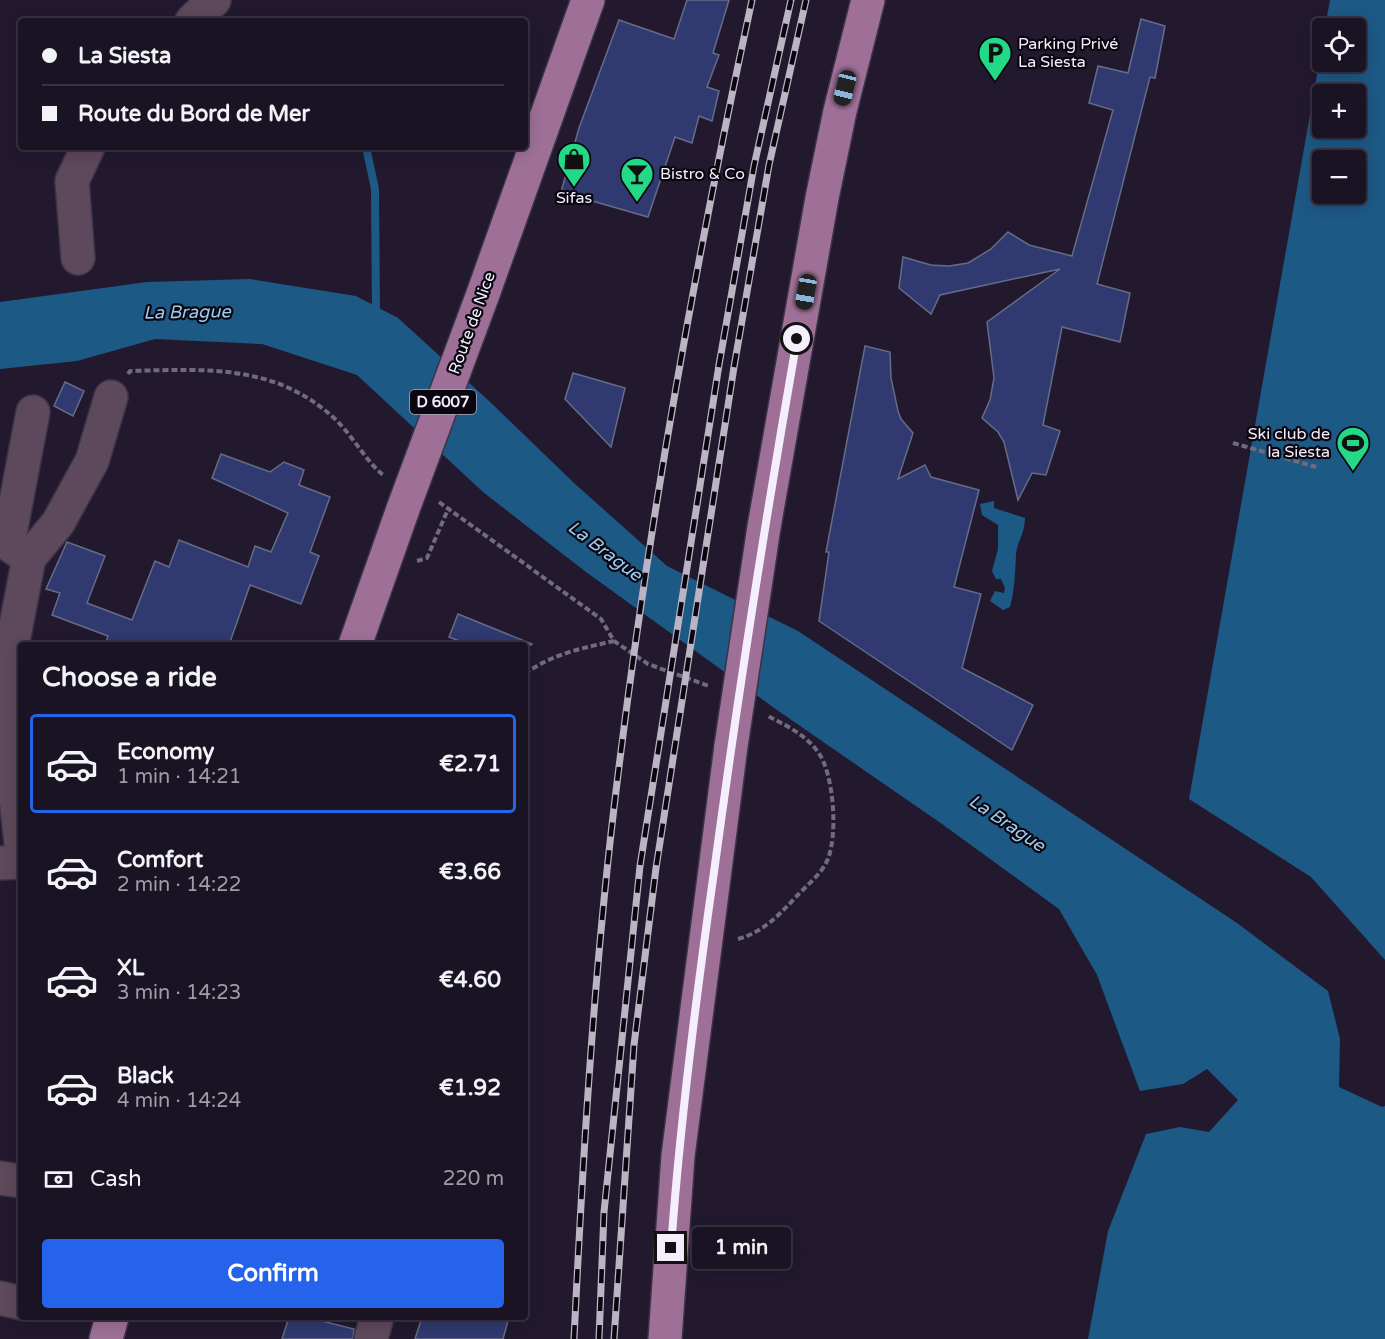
<!DOCTYPE html>
<html lang="en">
<head>
<meta charset="utf-8">
<style>
  body { margin:0; font-family:"Varela Round",sans-serif; background:#272030; color:#f1f3f6; height:100vh; display:flex; flex-direction:column; font-size:22px; white-space:nowrap }
  * { box-sizing:border-box; margin:0 }
  p { font-size:20px; color:#9f9ea6 }
  .icon { flex:none; width:33px; height:33px; fill:none; stroke:currentColor; stroke-width:2; stroke-linecap:round; stroke-linejoin:round }
  .map { position:relative; flex:1; overflow:hidden }
  .drawer { position:absolute; left:18px; top:642px; width:510px; height:678px; display:flex; flex-direction:column; background:#1a1323; border-radius:6px; box-shadow:0 3px 15px #0003,0 0 0 2px #383241 }
  .drawer>* { flex:none }
  .guide { position:absolute; left:18px; top:18px; width:510px; height:132px; border-radius:6px; box-shadow:0 3px 15px #0003,0 0 0 2px #383241; display:grid; align-content:center; height:132px; padding:0 24px; background:#1a1323 }
  .fabs { position:absolute; left:1312px; top:18px; display:grid; gap:12px }
  .fabs a { display:grid; place-items:center; width:54px; height:54px; border-radius:6px; background:#1a1323; box-shadow:0 3px 15px #0003,0 0 0 2px #383241; font-size:30px }
  .end { position:absolute; width:27px; height:27px; margin:-14px; border:8px solid #f4eefd; background:#111; box-shadow:0 0 0 3px #111 }
  .from { border-radius:50% }
  .bubble { position:absolute; height:42px; border-radius:6px; background:#1a1323; box-shadow:0 3px 15px #0003,0 0 0 2px #383241; font-size:20px; font-weight:700; line-height:42px; text-align:center }
  .car { position:absolute; width:18px; height:36px; margin:-18px -9px; border-radius:8px; box-shadow:0 0 4px 2px #0007; background:linear-gradient(#222 24%,#8ab4d8 0 40%,#222 0 76%,#8ab4d8 0 86%,#222 0) }
  .guide b { display:flex; align-items:center; gap:21px; height:57px; font-size:22px }
  .guide b+b { border-top:2px solid #383241 }
  .guide i { width:15px; height:15px; background:#f1f3f6 }
  ul { padding:0; list-style:none }
  li { display:flex; align-items:center; gap:18px; height:99px; margin:0 12px 9px; padding:0 12px; border:3px solid transparent; border-radius:6px }
  li div { flex:1 }
  li b { display:block; font-size:22px }
  li em { font-style:normal; font-weight:700 }
  li.current { border-color:#2563eb }
  li>.icon { width:54px; height:54px; stroke-width:1.5 }
  h2 { padding:0 24px; font-size:27px; line-height:72px }
  .pay { display:flex; align-items:center; gap:15px; height:66px; padding:0 24px; font-size:22px }
  .pay p { margin-inline-start:auto }
  .action { display:flex; gap:12px; margin-top:auto; padding:12px 24px }
  .action a { flex:1; height:69px; border-radius:6px; background:#2563eb; color:#fff; font-size:24px; font-weight:700; line-height:69px; text-align:center }
  .map>svg:first-child { display:block }
  .water { fill:#1d5985; fill-rule:evenodd }
  .lines { fill:none; stroke-linecap:round; stroke-linejoin:round }
  .stream { stroke:#1d5985; stroke-width:8 }
  .building { fill:#303970; stroke:#656c87; stroke-width:1.5 }
  .minor-casing { stroke:#3b3348; stroke-width:36 }
  .major-casing { stroke:#3b3348; stroke-width:36 }
  .path { stroke:#726b7e; stroke-width:4; stroke-dasharray:6 3; stroke-linecap:butt }
  .minor { stroke:#5e485b; stroke-width:33 }
  .major { stroke:#9e7097; stroke-width:33 }
  .rail-casing { stroke:#bbb4c5; stroke-width:7 }
  .rail { stroke:#0a0610; stroke-width:4.5; stroke-dasharray:14; stroke-linecap:butt }
  .major-bridge-casing { stroke:#3b3348; stroke-width:36; stroke-linecap:butt }
  .major-bridge { stroke:#9e7097; stroke-width:33 }
  .route { stroke:#f4eefd; stroke-width:8 }
  .labels { text-anchor:middle; dominant-baseline:central; stroke-width:4.5; stroke-linejoin:round; paint-order:stroke }
  .shield { fill:#0a0610; stroke:#aea8b6; stroke-width:1.5 }
  .shield-label { font-size:15px; font-weight:bold; fill:#f4eefd }
  .poi-label { font-size:16px; fill:#f4eefd; stroke:#0a0610; text-anchor:start }
  .street-label { font-size:16px; fill:#f4eefd; stroke:#0a0610 }
  .water-label { font-size:18px; font-style:italic; fill:#9ccbf2; stroke:#0a0610 }
</style>
</head>
<body>
<div class="map">
<svg width="1385" height="1339" viewBox="0 0 1385 1339">
  <rect width="100%" height="100%" fill="#22192f"/>
  <g class="water">
    <path d="M 1330,0 L 1385,0 L 1385,960 L 1311,877 L 1189,799 L 1323,41 L 1323,62 L 1356,62 L 1356,28 L 1325,28 ZM 1356,94 L 1356,128 L 1323,128 L 1323,94 ZM 1323,160 L 1356,160 L 1356,194 L 1323,194 Z"/>
    <path d="M 250,279 L 356,296 L 398,318 L 488,400 L 574,483 L 667,566 L 798,631 L 1237,923 L 1328,991 L 1340,1039 L 1339,1087 L 1382,1107 L 1385,1106 L 1385,1339 L 1088,1339 L 1108,1231 L 1146,1134 L 1180,1127 L 1209,1132 L 1238,1100 L 1207,1069 L 1183,1084 L 1140,1091 L 1097,975 L 1059,909 L 942,824 L 777,710 L 586,572 L 483,492 L 357,375 L 262,344 L 155,339 L 77,361 L 0,369 L 0,302 L 147,282 Z"/>
    <path d="M 994,501 L 994,508 L 1025,518 C 1025,534 1017,541 1016,555 C 1015,572 1015,589 1010,607 L 1003,610 L 990,601 L 995,591 L 1004,593 L 1005,588 L 1001,579 L 996,579 L 992,571 L 998,549 L 998,525 L 982,515 L 980,504 Z"/>
  </g>
  <g class="lines">
    <path class="stream" d="M 366,147 L 375,189 L 376,316"/>
  </g>
  <g class="building">
    <path d="M 687,0 L 729,0 L 713,53 L 719,55 L 707,87 L 719,91 L 712,121 L 699,116 L 692,143 L 675,137 L 648,217 L 561,192 L 579,128 L 619,20 L 674,39 Z"/>
    <path d="M 1141,19 L 1165,26 L 1155,78 L 1150,77 L 1097,284 L 1130,293 L 1120,342 L 1062,327 L 1043,425 L 1060,431 L 1046,475 L 1032,473 L 1018,500 L 1004,442 L 998,432 L 982,418 L 990,400 L 994,378 L 987,322 L 1060,269 L 940,295 L 931,314 L 899,288 L 903,257 L 931,265 L 949,266 L 968,263 L 991,249 L 1008,232 L 1029,245 L 1072,256 L 1113,110 L 1089,103 L 1098,66 L 1128,73 Z"/>
    <path d="M 865,346 L 890,352 L 891,378 L 898,411 L 901,419 L 913,433 L 898,479 L 925,465 L 931,477 L 979,490 L 954,587 L 981,594 L 962,668 L 1033,705 L 1012,750 L 819,621 L 829,552 L 826,552 Z"/>
    <path d="M 573,373 L 625,388 L 611,447 L 565,399 Z"/>
    <path d="M 65,382 L 84,391 L 73,416 L 54,406 Z"/>
    <path d="M 221,454 L 270,472 L 284,462 L 304,470 L 299,485 L 330,497 L 310,552 L 319,556 L 301,604 L 250,585 L 229,645 L 105,645 L 108,636 L 52,615 L 60,593 L 46,589 L 67,542 L 105,556 L 87,603 L 132,620 L 155,561 L 169,567 L 179,540 L 248,567 L 255,546 L 271,552 L 288,513 L 212,478 Z"/>
    <path d="M 458,614 L 532,644 L 531,645 L 470,645 L 449,637 Z"/>
    <path d="M 289,1317 L 306,1317 L 354,1329 L 353,1339 L 282,1339 Z"/>
    <path d="M 422,1317 L 509,1317 L 503,1339 L 415,1339 Z"/>
  </g>
  <g class="lines">
    <g class="minor-casing">
      <g id="minor">
        <path d="M 192,21 L 214,0"/>
        <path d="M 78,258 L 72,181 L 88,147"/>
        <path d="M 29,558 L 8,544 L 33,412"/>
        <path d="M 21,843 L 7,715 L 10,657 L 29,558 L 58,523 L 92,461 L 111,397"/>
        <path d="M 0,863 L 21,862"/>
        <path d="M 0,1178 L 21,1181"/>
        <path d="M 0,1298 L 21,1303"/>
        <path d="M 371,1339 L 377,1317"/>
      </g>
    </g>
    <g class="major-casing">
      <g id="major">
        <path d="M 483,294 L 588,0"/>
        <path d="M 764,527 L 822,198 L 840,111 L 868,0"/>
        <path d="M 355,645 L 403,509"/>
        <path d="M 106,1339 L 112,1317"/>
        <path d="M 665,1339 L 678,1156 L 731,746"/>
      </g>
    </g>
    <g class="path">
      <path d="M 128,374 L 130,371 C 207,369 276,364 335,419 C 353,436 365,460 383,475"/>
      <path d="M 1233,443 L 1316,467"/>
      <path d="M 439,502 L 601,619 L 614,641 L 648,664 L 709,686"/>
      <path d="M 417,561 L 427,558 L 449,507"/>
      <path d="M 525,674 C 551,654 583,648 614,641"/>
      <path d="M 738,939 C 763,932 778,916 796,897 C 805,887 820,875 826,863 C 839,839 834,773 818,752 C 805,734 785,725 766,715"/>
    </g>
    <use href="#minor" class="minor"/>
    <use href="#major" class="major"/>
    <g class="rail-casing">
      <g id="rail">
        <path d="M 574,1339 C 583,1154 594,968 617,783 C 649,520 696,259 752,0"/>
        <path d="M 599,1339 L 604,1212 L 640,866 L 719,365 L 754,166 L 791,0"/>
        <path d="M 614,1339 L 634,1045 L 656,868 L 734,367 L 769,165 L 806,0"/>
      </g>
    </g>
    <use href="#rail" class="rail"/>
    <g class="major-bridge-casing">
      <g id="major-bridge">
        <path d="M 403,509 L 483,294"/>
        <path d="M 731,746 L 764,527"/>
      </g>
    </g>
    <use href="#major-bridge" class="major-bridge"/>
  </g>
  <g class="lines">
    <path class="route" d="M 671,1248 C 680,1122 696,997 714,872 C 738,694 766,516 797,339"/>
  </g>
  <defs>
    <g id="parking-pin" transform="scale(1.725)"><path d="M0 17L-7.5 6A9.5 9.5 0 1 1 7.5 6Z" fill="#23d886" stroke="#0a0610"/><path d="M-3.5-5.5H1a3.5 3.5 0 0 1 0 7H-1V5.5H-3.5ZM-1-3.4V-.6H.8a1.4 1.4 0 0 0 0-2.8Z" fill="#111"/></g>
    <g id="shop-pin" transform="scale(1.725)"><path d="M0 17L-7.5 6A9.5 9.5 0 1 1 7.5 6Z" fill="#23d886" stroke="#0a0610"/><path d="M-5-2.5h2.3a2.7 3.5 0 0 1 5.4 0H5L5.5 6h-11ZM-1.5-2.5h3a1.5 2.3 0 0 0-3 0Z" fill="#111"/></g>
    <g id="bar-pin" transform="scale(1.725)"><path d="M0 17L-7.5 6A9.5 9.5 0 1 1 7.5 6Z" fill="#23d886" stroke="#0a0610"/><path d="M-6-5H6L.8 .8V4.5H3.5V6h-7V4.5H-.8V.8Z" fill="#111"/></g>
    <g id="stadium-pin" transform="scale(1.725)"><path d="M0 17L-7.5 6A9.5 9.5 0 1 1 7.5 6Z" fill="#23d886" stroke="#0a0610"/><path d="M0-5a6.5 5 0 1 0 0 10a6.5 5 0 1 0 0-10ZM-3.5-1.8h7v3.6h-7Z" fill="#111"/></g>
  </defs>
  <g fill-rule="evenodd">
    <use href="#parking-pin" x="995" y="53"/>
    <use href="#shop-pin" x="574" y="159"/>
    <use href="#bar-pin" x="637" y="174"/>
    <use href="#stadium-pin" x="1353" y="443"/>
  </g>
  <g class="labels">
    <rect class="shield" x="410" y="390" width="66" height="24" rx="4.5"/>
    <g class="shield-label">
      <text x="443" y="402">D 6007</text>
    </g>
    <g class="poi-label">
      <text x="1018" y="44">Parking Privé<tspan x="1018" dy="18">La Siesta</tspan></text>
      <text x="660" y="174">Bistro &amp; Co</text>
      <text x="574" y="198" text-anchor="middle">Sifas</text>
      <text x="1330" y="434" text-anchor="end">Ski club de<tspan x="1330" dy="18">la Siesta</tspan></text>
    </g>
    <g class="street-label">
      <text transform="translate(472 323) rotate(-70)">Route de Nice</text>
    </g>
    <g class="water-label">
      <text transform="translate(187 312) rotate(-1)">La Brague</text>
      <text transform="translate(605 551) rotate(37)">La Brague</text>
      <text transform="translate(1007 823) rotate(34)">La Brague</text>
    </g>
  </g>
</svg>
<div class="fabs">
<a><svg class="icon" aria-label="locate" viewBox="0 0 24 24"><circle cx="12" cy="12" r="6"/><path d="M12 2v4M12 18v4M2 12h4M18 12h4"/></svg></a>
<a>+</a>
<a>−</a>
</div>
<i class="end from" style="left:797px;top:339px"></i>
<i class="end" style="left:671px;top:1248px"></i>
<div class="bubble" style="left:692px;top:1227px;width:99px">1 min</div>
<i class="car" style="left:845px;top:88px;rotate:194deg"></i>
<i class="car" style="left:806px;top:292px;rotate:190deg"></i>
<div class="guide">
<b><i class="from"></i>La Siesta</b>
<b><i></i>Route du Bord de Mer</b>
</div>
<section class="drawer">
<h2>Choose a ride</h2>
<ul>
<li class="current"><svg class="icon" aria-label="car" viewBox="0 0 24 24"><path d="M5 17H2v-5l4-1 3-4h7l3 4 3 1v5h-3M9 17h6M6 11h13"/><circle cx="7" cy="17" r="2"/><circle cx="17" cy="17" r="2"/></svg><div><b>Economy</b><p>1 min · 14:21</p></div><em>€2.71</em></li>
<li><svg class="icon" aria-label="car" viewBox="0 0 24 24"><path d="M5 17H2v-5l4-1 3-4h7l3 4 3 1v5h-3M9 17h6M6 11h13"/><circle cx="7" cy="17" r="2"/><circle cx="17" cy="17" r="2"/></svg><div><b>Comfort</b><p>2 min · 14:22</p></div><em>€3.66</em></li>
<li><svg class="icon" aria-label="car" viewBox="0 0 24 24"><path d="M5 17H2v-5l4-1 3-4h7l3 4 3 1v5h-3M9 17h6M6 11h13"/><circle cx="7" cy="17" r="2"/><circle cx="17" cy="17" r="2"/></svg><div><b>XL</b><p>3 min · 14:23</p></div><em>€4.60</em></li>
<li><svg class="icon" aria-label="car" viewBox="0 0 24 24"><path d="M5 17H2v-5l4-1 3-4h7l3 4 3 1v5h-3M9 17h6M6 11h13"/><circle cx="7" cy="17" r="2"/><circle cx="17" cy="17" r="2"/></svg><div><b>Black</b><p>4 min · 14:24</p></div><em>€1.92</em></li>
</ul>
<div class="pay"><svg class="icon" aria-label="cash" viewBox="0 0 24 24"><path d="M3 7h18v10H3z"/><circle cx="12" cy="12" r="2"/></svg>Cash<p>220 m</p></div>
<div class="action"><a>Confirm</a></div>
</section>
</div>
</body>
</html>
